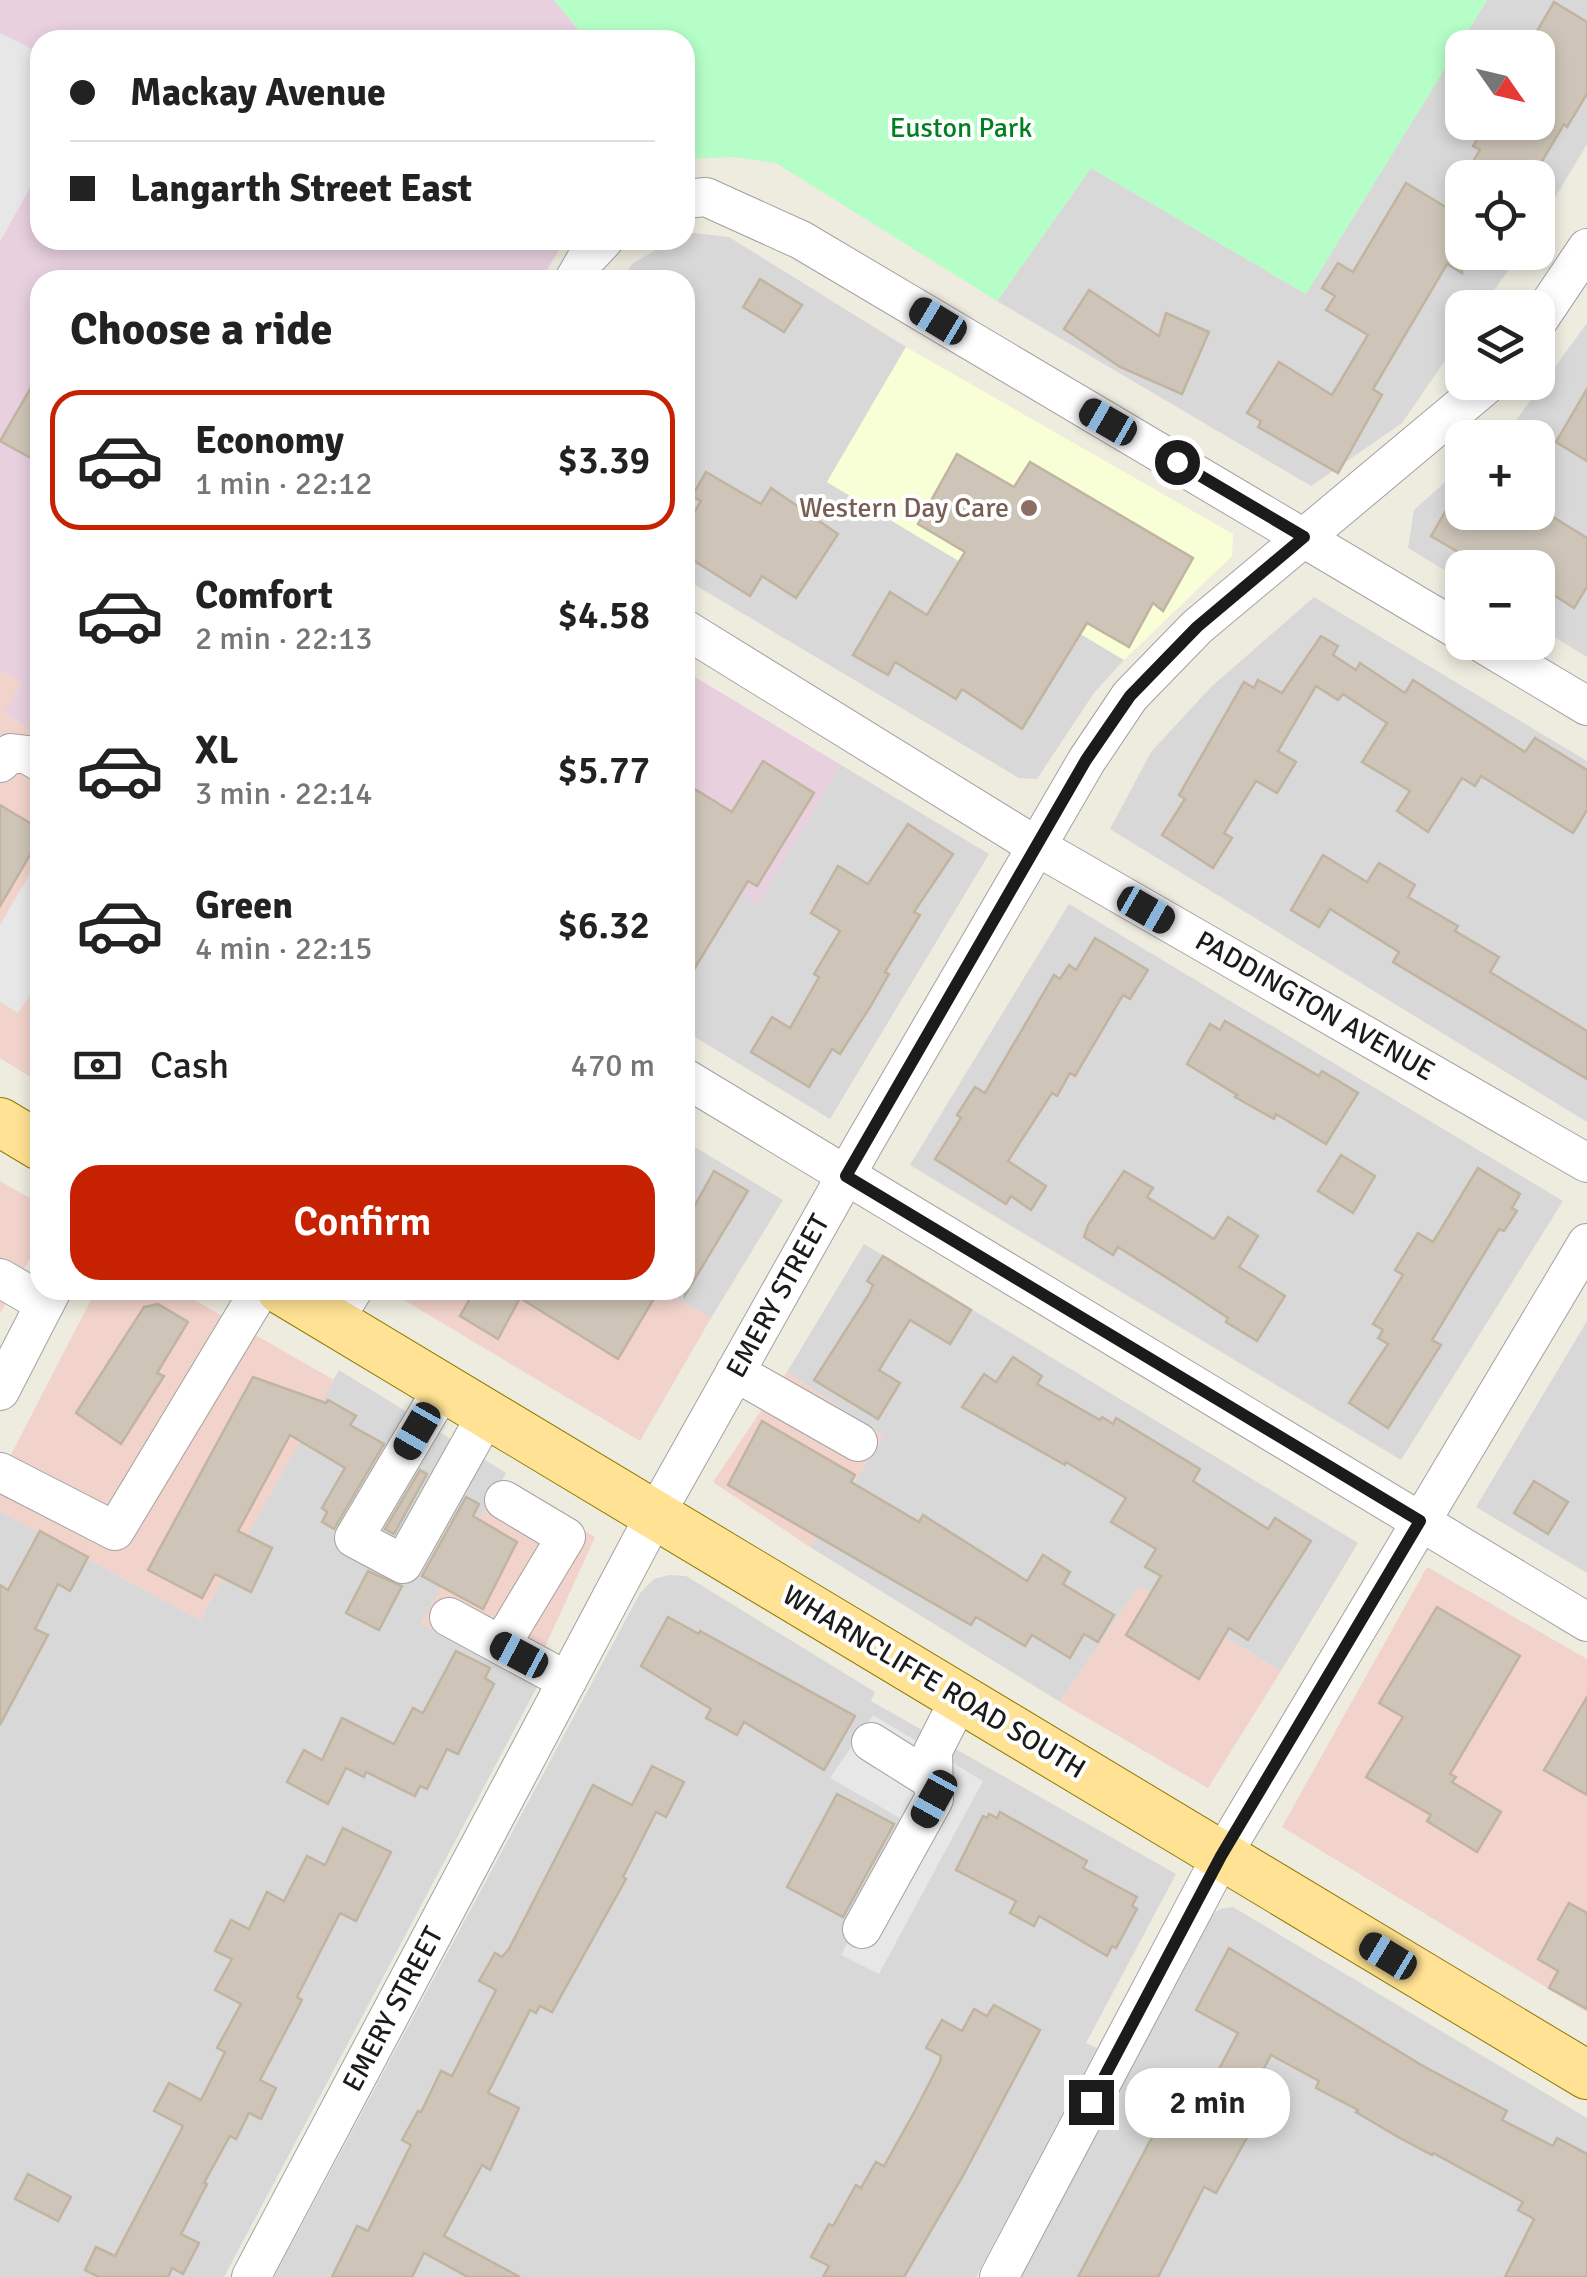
<!DOCTYPE html>
<html lang="en">
<head>
<meta charset="utf-8">
<style>
  body { margin:0; font-family:Signika,sans-serif; background:#f2f2f2; color:#222; height:100vh; display:flex; flex-direction:column; font-size:38px; white-space:nowrap }
  * { box-sizing:border-box; margin:0 }
  p { font-size:32px; color:#767676 }
  .icon { flex:none; width:55px; height:55px; fill:none; stroke:currentColor; stroke-width:2; stroke-linecap:round; stroke-linejoin:round }
  .map { position:relative; flex:1; overflow:hidden }
  .drawer { position:absolute; left:30px; top:270px; width:665px; height:1030px; display:flex; flex-direction:column; background:#fff; border-radius:30px; box-shadow:0 5px 15px #0003 }
  .drawer>* { flex:none }
  .top-card { position:absolute; left:30px; top:30px; width:665px; height:220px; border-radius:30px; box-shadow:0 5px 15px #0003; display:grid; align-content:center; height:220px; padding:0 40px; background:#fff }
  .needle { width:65px; rotate:124deg }
  .fabs { position:absolute; left:1445px; top:30px; display:grid; gap:20px }
  .fabs a { display:grid; place-items:center; width:110px; height:110px; border-radius:20px; background:#fff; box-shadow:0 5px 15px #0003; font-size:50px }
  .end { position:absolute; width:45px; height:45px; margin:-22px; border:12px solid #1b1b1b; background:#fff; box-shadow:0 0 0 5px #fff }
  .from { border-radius:50% }
  .bubble { position:absolute; height:70px; border-radius:30px; background:#fff; box-shadow:0 5px 15px #0003; font-size:32px; font-weight:600; line-height:70px; text-align:center }
  .car { position:absolute; width:30px; height:60px; margin:-30px -15px; border-radius:12px; box-shadow:0 0 8px 2px #0007; background:linear-gradient(#222 24%,#8ab4d8 0 40%,#222 0 76%,#8ab4d8 0 86%,#222 0) }
  .top-card b { display:flex; align-items:center; gap:35px; height:95px; font-size:38px }
  .top-card b+b { border-top:2px solid #e0e0e0 }
  .top-card i { width:25px; height:25px; background:#222 }
  ul { padding:0; list-style:none }
  li { display:flex; align-items:center; gap:30px; height:140px; margin:0 20px 15px; padding:0 20px; border:5px solid transparent; border-radius:30px }
  li div { flex:1 }
  li b { display:block; font-size:38px }
  li em { font-style:normal; font-weight:600 }
  li.selected { border-color:#c62100 }
  li>.icon { width:90px; height:90px; stroke-width:1.5 }
  h2 { padding:0 40px; font-size:45px; line-height:120px }
  .pay { display:flex; align-items:center; gap:25px; height:110px; padding:0 40px; font-size:38px }
  .pay p { margin-inline-start:auto }
  .button { display:flex; gap:20px; margin-top:auto; padding:20px 40px }
  .button a { flex:1; height:115px; border-radius:30px; background:#c62100; color:#fff; font-size:40px; font-weight:600; line-height:115px; text-align:center }
  .map>svg:first-child { display:block }
  .residential { fill:#d9d8d8; fill-rule:evenodd }
  .commercial { fill:#f1d3cb }
  .industrial { fill:#e8d0df }
  .education { fill:#f8ffd7 }
  .park { fill:#b5fec7 }
  .parking { fill:#e7e7e7 }
  .building { fill:#cec5b8; stroke:#c1b4a0; stroke-width:2.5 }
  .lines { fill:none; stroke-linecap:round; stroke-linejoin:round }
  .minor-casing { stroke:#a2a2a2; stroke-width:40 }
  .major-casing { stroke:#927a00; stroke-width:50 }
  .minor { stroke:#fff; stroke-width:38 }
  .major { stroke:#ffe293; stroke-width:48 }
  .route { stroke:#1b1b1b; stroke-width:12 }
  .education-dot { fill:#8d6e63; stroke:#fff; stroke-width:4 }
  .labels { text-anchor:middle; dominant-baseline:central; stroke-width:8; stroke-linejoin:round; paint-order:stroke }
  .park-label { font-size:28px; fill:#018021; stroke:#fff }
  .education-label { font-size:28px; fill:#785e54; stroke:#fff; text-anchor:end }
  .street-label { font-size:28px; fill:#1b1b1b; stroke:#fff }
</style>
</head>
<body>
<div class="map">
<svg width="1587" height="2277" viewBox="0 0 1587 2277">
  <rect width="100%" height="100%" fill="#eeebdf"/>
  <g class="residential">
    <path d="M 1487,0 L 1587,0 L 1587,144 L 1538,226 L 1538,178 L 1462,178 L 1462,252 L 1521,253 L 1482,307 L 1462,308 L 1462,336 L 1402,423 L 1311,486 L 997,301 L 1091,168 L 1306,294 ZM 1462,48 L 1538,48 L 1538,122 L 1462,122 Z"/>
    <path d="M 694,233 L 729,237 L 906,347 L 827,482 L 1124,660 L 1094,693 L 1037,779 L 1019,778 L 685,579 L 685,280 L 622,280 L 632,264 L 673,240 L 685,240 L 685,236 Z"/>
    <path d="M 1587,323 L 1587,657 L 1538,627 L 1538,568 L 1462,568 L 1462,581 L 1408,548 L 1414,510 L 1462,467 L 1462,512 L 1538,512 L 1538,438 L 1497,437 L 1514,423 Z"/>
    <path d="M 1314,597 L 1587,761 L 1587,1122 L 1110,829 L 1151,752 L 1211,687 Z"/>
    <path d="M 841,765 L 989,854 L 830,1119 L 685,1031 L 685,859 L 758,903 Z"/>
    <path d="M 1069,904 L 1563,1201 L 1401,1460 L 910,1165 Z"/>
    <path d="M 685,1141 L 783,1200 L 711,1318 L 663,1290 L 685,1290 Z"/>
    <path d="M 864,1244 L 1358,1543 L 1281,1671 L 1139,1586 L 1060,1702 L 810,1547 L 884,1437 L 787,1372 Z"/>
    <path d="M 1587,1321 L 1587,1573 L 1476,1507 Z"/>
    <path d="M 339,1370 L 506,1473 L 421,1624 L 538,1685 L 224,2277 L 0,2277 L 0,1511 L 200,1620 Z"/>
    <path d="M 669,1575 L 686,1576 L 875,1692 L 871,1701 L 1176,1874 L 1086,2043 L 1097,2048 L 976,2277 L 274,2277 L 640,1593 L 654,1579 Z"/>
    <path d="M 1233,1907 L 1587,2118 L 1587,2277 L 1017,2277 L 1203,1922 L 1220,1909 Z"/>
  </g>
  <g class="commercial">
    <path d="M 0,670 L 22,683 L 4,714 L 40,735 L 40,1083 L 0,1058 Z"/>
    <path d="M 0,1181 L 40,1204 L 40,1239 L 0,1314 Z"/>
    <path d="M 96,1290 L 177,1290 L 334,1380 L 200,1620 L 0,1511 L 0,1476 Z"/>
    <path d="M 387,1290 L 663,1290 L 711,1318 L 640,1441 Z"/>
    <path d="M 787,1372 L 884,1437 L 810,1547 L 713,1482 Z"/>
    <path d="M 500,1482 L 595,1537 L 529,1682 L 421,1624 Z"/>
    <path d="M 1427,1567 L 1587,1659 L 1587,2012 L 1282,1827 Z"/>
    <path d="M 1139,1586 L 1281,1671 L 1208,1788 L 1060,1702 Z"/>
  </g>
  <g class="industrial">
    <path d="M 0,0 L 554,0 L 587,40 L 40,40 L 40,240 L 565,240 L 541,280 L 40,280 L 40,735 L 3,713 L 22,683 L 0,670 Z"/>
    <path d="M 685,671 L 841,765 L 758,904 L 685,859 Z"/>
  </g>
  <path class="education" d="M 906,347 L 1233,534 L 1232,556 L 1124,660 L 827,482 Z"/>
  <path class="park" d="M 554,0 L 1487,0 L 1306,294 L 1091,168 L 997,301 L 776,163 L 734,157 L 685,159 L 685,40 L 587,40 Z"/>
  <g class="parking">
    <path d="M 0,33 L 40,53 L 40,170 L 0,242 Z"/>
    <path d="M 40,856 L 40,997 L 32,992 L 18,1013 L 0,1002 L 0,925 Z"/>
    <path d="M 873,1715 L 983,1781 L 879,1974 L 841,1955 L 912,1825 L 830,1778 Z"/>
  </g>
  <g class="building">
    <path d="M 1554,2 L 1587,22 L 1587,94 L 1567,127 L 1564,124 L 1532,178 L 1463,178 L 1480,150 L 1473,146 L 1488,122 L 1538,122 L 1538,48 L 1530,43 Z"/>
    <path d="M 1406,183 L 1462,217 L 1462,273 L 1447,264 L 1373,389 L 1382,395 L 1338,473 L 1258,427 L 1261,421 L 1247,413 L 1279,362 L 1332,395 L 1368,335 L 1326,310 L 1335,296 L 1322,288 L 1338,263 L 1353,272 Z"/>
    <path d="M 760,279 L 802,305 L 784,332 L 743,307 Z"/>
    <path d="M 1089,290 L 1159,336 L 1166,313 L 1209,332 L 1182,394 L 1120,367 L 1064,329 Z"/>
    <path d="M 40,372 L 40,463 L 0,441 Z"/>
    <path d="M 1587,389 L 1587,461 L 1556,442 Z"/>
    <path d="M 957,454 L 1014,487 L 1030,462 L 1193,558 L 1163,611 L 1153,603 L 1129,647 L 1087,623 L 1022,729 L 962,689 L 956,699 L 895,662 L 888,675 L 853,655 L 890,592 L 927,615 L 965,552 L 918,524 Z"/>
    <path d="M 706,472 L 761,504 L 771,488 L 838,534 L 796,598 L 762,576 L 750,596 L 685,555 L 685,528 L 701,501 L 692,496 Z"/>
    <path d="M 1445,512 L 1545,512 L 1587,538 L 1587,587 L 1574,608 L 1538,585 L 1538,568 L 1485,568 L 1431,536 Z"/>
    <path d="M 1321,636 L 1338,646 L 1333,655 L 1356,670 L 1360,663 L 1405,693 L 1413,680 L 1525,752 L 1535,738 L 1587,770 L 1587,810 L 1573,833 L 1481,776 L 1475,786 L 1462,778 L 1428,832 L 1397,811 L 1410,791 L 1362,762 L 1387,723 L 1343,694 L 1338,700 L 1316,686 L 1278,751 L 1296,762 L 1277,793 L 1256,781 L 1224,833 L 1232,838 L 1213,868 L 1162,835 L 1185,799 L 1179,795 L 1244,682 L 1254,688 L 1258,680 L 1282,693 Z"/>
    <path d="M 763,761 L 814,793 L 757,886 L 748,881 L 685,984 L 685,783 L 732,812 Z"/>
    <path d="M 0,805 L 40,829 L 40,838 L 0,906 Z"/>
    <path d="M 908,824 L 953,854 L 914,912 L 920,915 L 885,972 L 889,974 L 870,1007 L 840,1054 L 832,1049 L 809,1087 L 751,1052 L 772,1017 L 790,1028 L 819,977 L 814,974 L 840,931 L 811,913 L 838,866 L 868,884 Z"/>
    <path d="M 1323,855 L 1367,882 L 1379,863 L 1415,885 L 1408,897 L 1458,926 L 1455,931 L 1499,957 L 1490,972 L 1587,1031 L 1587,1079 L 1393,962 L 1399,952 L 1330,909 L 1319,927 L 1291,910 Z"/>
    <path d="M 1095,938 L 1148,970 L 1130,999 L 1123,995 L 1075,1076 L 1070,1073 L 1057,1096 L 1052,1093 L 1008,1161 L 1046,1186 L 1031,1210 L 1011,1196 L 1006,1204 L 935,1159 L 961,1118 L 957,1115 L 975,1087 L 985,1093 L 1054,975 L 1060,979 L 1069,965 L 1076,970 Z"/>
    <path d="M 1225,1021 L 1319,1076 L 1322,1071 L 1358,1093 L 1326,1144 L 1276,1114 L 1274,1119 L 1235,1097 L 1237,1095 L 1187,1064 L 1210,1024 L 1220,1030 Z"/>
    <path d="M 1341,1155 L 1375,1176 L 1353,1213 L 1318,1191 Z"/>
    <path d="M 1478,1168 L 1520,1194 L 1512,1208 L 1517,1211 L 1504,1231 L 1499,1229 L 1432,1340 L 1441,1345 L 1388,1428 L 1349,1403 L 1388,1344 L 1378,1338 L 1383,1330 L 1373,1324 L 1403,1275 L 1395,1270 L 1418,1233 L 1433,1242 Z"/>
    <path d="M 714,1171 L 748,1191 L 685,1295 L 685,1223 Z"/>
    <path d="M 1124,1171 L 1153,1188 L 1147,1197 L 1214,1239 L 1228,1217 L 1258,1236 L 1239,1267 L 1285,1296 L 1257,1341 L 1226,1322 L 1228,1318 L 1183,1288 L 1118,1247 L 1113,1255 L 1084,1237 L 1088,1225 Z"/>
    <path d="M 883,1256 L 971,1310 L 950,1344 L 910,1320 L 879,1370 L 900,1383 L 878,1419 L 814,1380 L 869,1294 L 873,1285 L 867,1281 Z"/>
    <path d="M 475,1290 L 659,1290 L 618,1359 L 520,1298 L 498,1339 L 460,1316 Z"/>
    <path d="M 158,1304 L 188,1322 L 157,1373 L 164,1376 L 121,1444 L 76,1413 L 144,1307 Z"/>
    <path d="M 1013,1357 L 1042,1376 L 1037,1384 L 1100,1420 L 1102,1417 L 1113,1424 L 1116,1418 L 1200,1469 L 1193,1481 L 1268,1529 L 1275,1518 L 1311,1541 L 1248,1640 L 1229,1628 L 1199,1679 L 1126,1635 L 1161,1576 L 1145,1567 L 1156,1549 L 1111,1522 L 1126,1498 L 1066,1462 L 1065,1465 L 962,1407 L 984,1374 L 996,1382 Z"/>
    <path d="M 253,1377 L 326,1403 L 328,1400 L 356,1416 L 350,1425 L 384,1444 L 334,1529 L 322,1522 L 327,1512 L 322,1508 L 345,1468 L 290,1435 L 238,1531 L 272,1548 L 251,1592 L 215,1574 L 202,1598 L 148,1570 Z"/>
    <path d="M 762,1421 L 855,1475 L 851,1482 L 919,1522 L 923,1515 L 1027,1581 L 1043,1555 L 1070,1572 L 1063,1584 L 1114,1615 L 1098,1642 L 1084,1634 L 1070,1658 L 1032,1635 L 1025,1646 L 976,1617 L 971,1625 L 728,1485 Z"/>
    <path d="M 420,1470 L 427,1474 L 394,1534 L 385,1529 Z"/>
    <path d="M 1534,1481 L 1568,1502 L 1548,1534 L 1514,1513 Z"/>
    <path d="M 466,1497 L 479,1504 L 473,1516 L 517,1542 L 483,1609 L 422,1576 Z"/>
    <path d="M 40,1531 L 88,1557 L 70,1591 L 58,1584 L 35,1629 L 48,1635 L 0,1725 L 0,1585 L 8,1590 Z"/>
    <path d="M 368,1571 L 402,1586 L 379,1630 L 346,1613 Z"/>
    <path d="M 1437,1607 L 1520,1656 L 1450,1774 L 1456,1777 L 1452,1782 L 1501,1812 L 1477,1852 L 1427,1821 L 1431,1815 L 1366,1777 L 1403,1717 L 1379,1703 Z"/>
    <path d="M 668,1617 L 699,1634 L 700,1631 L 855,1716 L 824,1770 L 744,1722 L 737,1735 L 706,1718 L 711,1709 L 641,1666 Z"/>
    <path d="M 456,1651 L 490,1668 L 485,1678 L 494,1684 L 458,1754 L 447,1749 L 427,1789 L 420,1786 L 415,1796 L 366,1772 L 364,1777 L 346,1768 L 328,1804 L 287,1782 L 304,1750 L 322,1760 L 342,1718 L 394,1744 L 413,1708 L 423,1713 Z"/>
    <path d="M 1587,1697 L 1587,1795 L 1544,1770 Z"/>
    <path d="M 652,1766 L 684,1782 L 666,1817 L 656,1812 L 623,1877 L 626,1879 L 552,2012 L 540,2006 L 536,2013 L 530,2010 L 488,2093 L 519,2108 L 490,2170 L 482,2165 L 444,2236 L 520,2277 L 468,2277 L 424,2253 L 412,2277 L 332,2277 L 357,2226 L 368,2231 L 411,2145 L 402,2140 L 418,2111 L 421,2112 L 441,2071 L 452,2076 L 496,1990 L 479,1981 L 495,1953 L 502,1957 L 509,1949 L 593,1785 L 632,1805 Z"/>
    <path d="M 837,1794 L 894,1824 L 843,1917 L 787,1887 Z"/>
    <path d="M 1000,1812 L 1087,1861 L 1083,1868 L 1137,1897 L 1132,1906 L 1137,1909 L 1116,1948 L 1112,1946 L 1107,1956 L 1039,1916 L 1034,1926 L 1010,1913 L 1016,1901 L 956,1870 L 983,1816 L 987,1818 L 989,1814 L 997,1818 Z"/>
    <path d="M 343,1828 L 391,1852 L 356,1921 L 340,1913 L 297,1997 L 302,2000 L 260,2080 L 276,2088 L 261,2119 L 249,2113 L 236,2139 L 230,2136 L 204,2183 L 207,2184 L 181,2234 L 199,2243 L 183,2274 L 172,2268 L 168,2277 L 99,2277 L 85,2270 L 96,2247 L 115,2256 L 183,2126 L 154,2111 L 169,2083 L 201,2100 L 225,2052 L 217,2048 L 241,2004 L 215,1990 L 232,1959 L 215,1951 L 231,1920 L 249,1929 L 267,1892 L 284,1901 L 307,1856 L 325,1865 Z"/>
    <path d="M 1569,1903 L 1587,1913 L 1587,2009 L 1549,1988 L 1558,1971 L 1538,1959 Z"/>
    <path d="M 1229,1948 L 1423,2066 L 1507,2111 L 1502,2120 L 1553,2146 L 1557,2138 L 1587,2154 L 1587,2277 L 1505,2277 L 1534,2219 L 1518,2210 L 1523,2202 L 1433,2153 L 1432,2155 L 1398,2137 L 1356,2112 L 1358,2110 L 1316,2088 L 1319,2081 L 1271,2055 L 1242,2110 L 1258,2118 L 1216,2193 L 1204,2187 L 1158,2277 L 1078,2277 L 1183,2079 L 1207,2092 L 1238,2033 L 1196,2010 Z"/>
    <path d="M 994,2005 L 1040,2030 L 964,2174 L 904,2277 L 823,2277 L 829,2266 L 811,2257 L 829,2224 L 833,2226 L 856,2185 L 861,2188 L 876,2162 L 884,2166 L 916,2109 L 940,2062 L 941,2056 L 926,2048 L 942,2020 L 962,2031 L 974,2009 L 987,2016 Z"/>
    <path d="M 28,2174 L 71,2197 L 58,2221 L 15,2199 Z"/>
  </g>
  <g class="lines">
    <g class="minor-casing">
      <g id="minor">
        <path d="M 685,199 L 706,197 L 801,240 L 1462,632"/>
        <path d="M 574,280 L 586,259 L 604,240"/>
        <path d="M 1538,321 L 1587,248"/>
        <path d="M 685,629 L 1036,846 L 1587,1163"/>
        <path d="M 1480,642 L 1587,706"/>
        <path d="M 0,763 L 11,753 L 28,755 L 40,762"/>
        <path d="M 685,1078 L 1587,1622"/>
        <path d="M 0,1278 L 45,1304"/>
        <path d="M 333,1322 L 353,1290"/>
        <path d="M 735,1372 L 858,1442"/>
        <path d="M 443,1388 L 354,1538 L 403,1564 L 487,1414"/>
        <path d="M 0,1391 L 52,1290"/>
        <path d="M 0,1472 L 115,1531 L 260,1290"/>
        <path d="M 449,1617 L 567,1681"/>
        <path d="M 501,1645 L 566,1537 L 504,1500"/>
        <path d="M 871,1742 L 933,1781"/>
        <path d="M 862,1929 L 934,1799 L 933,1751 L 960,1698"/>
        <path d="M 251,2277 L 655,1515 L 863,1145 L 1087,760 L 1130,696 L 1197,627 L 1490,382"/>
        <path d="M 999,2277 L 1221,1857 L 1587,1243"/>
      </g>
    </g>
    <g class="major-casing">
      <g id="major">
        <path d="M 0,1122 L 40,1146"/>
        <path d="M 281,1290 L 1587,2075"/>
      </g>
    </g>
    <use href="#minor" class="minor"/>
    <use href="#major" class="major"/>
  </g>
  <g class="lines">
    <path class="route" d="M 1091,2102 L 1221,1856 L 1420,1521 L 846,1176 L 1086,760 L 1130,696 L 1197,627 L 1304,537 L 1177,462"/>
  </g>
  <circle class="education-dot" cx="1029" cy="508" r="10"/>
  <g class="labels">
    <g class="park-label">
      <text x="961" y="128">Euston Park</text>
    </g>
    <g class="education-label">
      <text x="1009" y="508">Western Day Care</text>
    </g>
    <g class="street-label">
      <text transform="translate(1315 1006) rotate(30)">PADDINGTON AVENUE</text>
      <text transform="translate(778 1296) rotate(-61)">EMERY STREET</text>
      <text transform="translate(934 1682) rotate(31)">WHARNCLIFFE ROAD SOUTH</text>
      <text transform="translate(393 2009) rotate(-62)">EMERY STREET</text>
    </g>
  </g>
</svg>
<div class="fabs">
<a><svg class="needle" viewBox="-14 -14 28 28"><path d="M0-13l5 13h-10z" fill="#e53935"/><path d="M0 13l5-13h-10z" fill="#767676"/></svg></a>
<a><svg class="icon" aria-label="locate" viewBox="0 0 24 24"><circle cx="12" cy="12" r="6"/><path d="M12 2v4M12 18v4M2 12h4M18 12h4"/></svg></a>
<a><svg class="icon" aria-label="layers" viewBox="0 0 24 24"><path d="M12 4l9 5-9 5-9-5zM3 14l9 5 9-5"/></svg></a>
<a>+</a>
<a>−</a>
</div>
<i class="end from" style="left:1177px;top:462px"></i>
<i class="end" style="left:1091px;top:2102px"></i>
<div class="bubble" style="left:1125px;top:2068px;width:165px">2 min</div>
<i class="car" style="left:938px;top:321px;rotate:301deg"></i>
<i class="car" style="left:1108px;top:422px;rotate:300deg"></i>
<i class="car" style="left:1146px;top:910px;rotate:120deg"></i>
<i class="car" style="left:417px;top:1431px;rotate:210deg"></i>
<i class="car" style="left:519px;top:1655px;rotate:298deg"></i>
<i class="car" style="left:934px;top:1799px;rotate:209deg"></i>
<i class="car" style="left:1388px;top:1956px;rotate:301deg"></i>
<div class="top-card">
<b><i class="from"></i>Mackay Avenue</b>
<b><i></i>Langarth Street East</b>
</div>
<section class="drawer">
<h2>Choose a ride</h2>
<ul>
<li class="selected"><svg class="icon" aria-label="car" viewBox="0 0 24 24"><path d="M5 17H2v-5l4-1 3-4h7l3 4 3 1v5h-3M9 17h6M6 11h13"/><circle cx="7" cy="17" r="2"/><circle cx="17" cy="17" r="2"/></svg><div><b>Economy</b><p>1 min · 22:12</p></div><em>$3.39</em></li>
<li><svg class="icon" aria-label="car" viewBox="0 0 24 24"><path d="M5 17H2v-5l4-1 3-4h7l3 4 3 1v5h-3M9 17h6M6 11h13"/><circle cx="7" cy="17" r="2"/><circle cx="17" cy="17" r="2"/></svg><div><b>Comfort</b><p>2 min · 22:13</p></div><em>$4.58</em></li>
<li><svg class="icon" aria-label="car" viewBox="0 0 24 24"><path d="M5 17H2v-5l4-1 3-4h7l3 4 3 1v5h-3M9 17h6M6 11h13"/><circle cx="7" cy="17" r="2"/><circle cx="17" cy="17" r="2"/></svg><div><b>XL</b><p>3 min · 22:14</p></div><em>$5.77</em></li>
<li><svg class="icon" aria-label="car" viewBox="0 0 24 24"><path d="M5 17H2v-5l4-1 3-4h7l3 4 3 1v5h-3M9 17h6M6 11h13"/><circle cx="7" cy="17" r="2"/><circle cx="17" cy="17" r="2"/></svg><div><b>Green</b><p>4 min · 22:15</p></div><em>$6.32</em></li>
</ul>
<div class="pay"><svg class="icon" aria-label="cash" viewBox="0 0 24 24"><path d="M3 7h18v10H3z"/><circle cx="12" cy="12" r="2"/></svg>Cash<p>470 m</p></div>
<div class="button"><a>Confirm</a></div>
</section>
</div>
</body>
</html>
